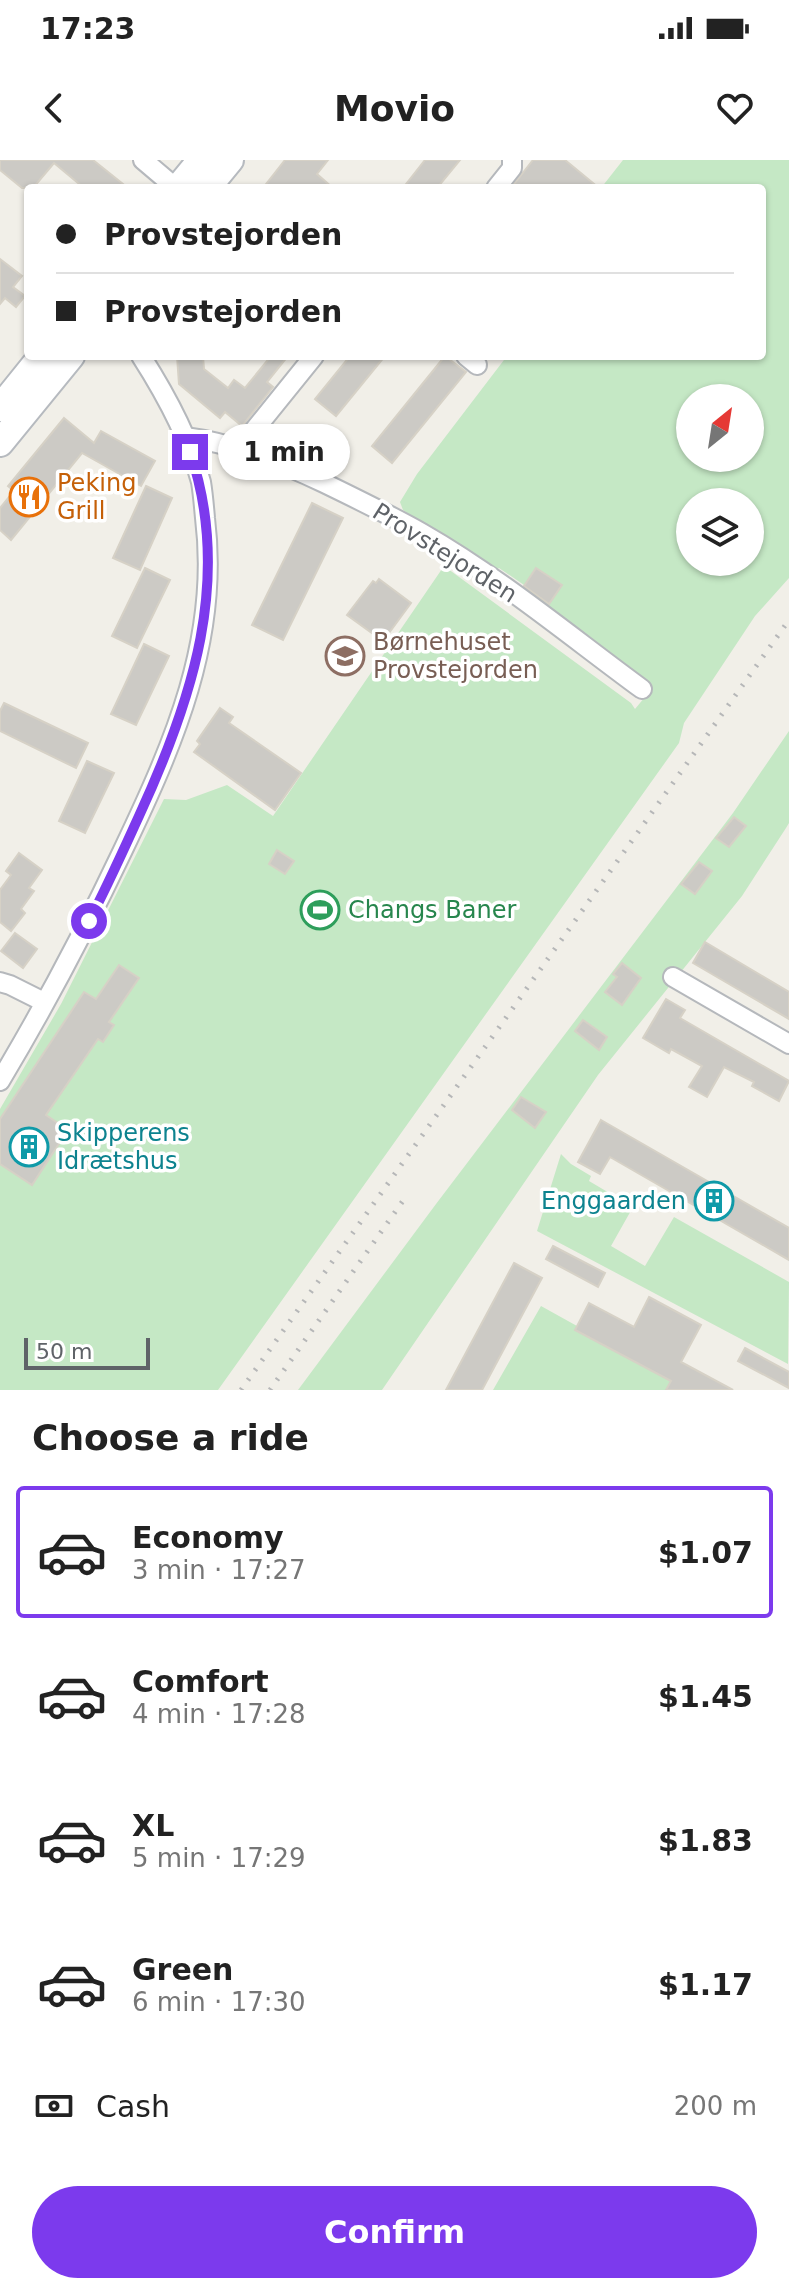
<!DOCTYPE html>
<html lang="en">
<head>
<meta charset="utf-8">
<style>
  body { margin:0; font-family:"DejaVu Sans",sans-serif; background:#f2f2f2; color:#222; height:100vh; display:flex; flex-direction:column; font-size:30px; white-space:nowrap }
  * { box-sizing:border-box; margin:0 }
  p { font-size:26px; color:#767676 }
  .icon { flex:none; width:44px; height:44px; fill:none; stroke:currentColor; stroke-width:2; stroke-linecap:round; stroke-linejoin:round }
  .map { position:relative; height:1230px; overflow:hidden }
  .panel { display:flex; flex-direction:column; background:#fff; flex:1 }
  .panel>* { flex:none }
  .top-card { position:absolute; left:24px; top:24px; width:742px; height:176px; border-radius:8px; box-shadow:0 2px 6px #0004; display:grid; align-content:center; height:176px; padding:0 32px; background:#fff }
  .needle { width:52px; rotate:30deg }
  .fabs { position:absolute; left:676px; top:224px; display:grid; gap:16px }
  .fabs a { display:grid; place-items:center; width:88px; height:88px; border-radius:50%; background:#fff; box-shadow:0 2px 6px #0004; font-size:40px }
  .scale { position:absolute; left:24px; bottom:20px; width:126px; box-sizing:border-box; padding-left:8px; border:4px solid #5f6368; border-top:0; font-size:22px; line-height:28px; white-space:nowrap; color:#5f6368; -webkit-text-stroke:6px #fff; paint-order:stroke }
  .end { position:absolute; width:36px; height:36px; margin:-18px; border:10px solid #7c3aed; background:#fff; box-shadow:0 0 0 4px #fff }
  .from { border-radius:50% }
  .bubble { position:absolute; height:56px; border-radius:28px; background:#fff; box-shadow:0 2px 6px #0004; font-size:26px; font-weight:600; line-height:56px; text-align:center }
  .top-card b { display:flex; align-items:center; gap:28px; height:76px; font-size:30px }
  .top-card b+b { border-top:2px solid #e0e0e0 }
  .top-card i { width:20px; height:20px; background:#222 }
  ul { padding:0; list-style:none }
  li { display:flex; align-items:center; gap:24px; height:132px; margin:0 16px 12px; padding:0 16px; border:4px solid transparent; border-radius:8px }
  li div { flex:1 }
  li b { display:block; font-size:30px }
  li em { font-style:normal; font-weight:600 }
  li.selected { border-color:#7c3aed }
  li>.icon { width:72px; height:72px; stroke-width:1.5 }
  h2 { padding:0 32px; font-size:36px; line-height:96px }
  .pay { display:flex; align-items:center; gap:20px; height:88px; padding:0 32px; font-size:30px }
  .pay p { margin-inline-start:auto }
  .action { display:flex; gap:16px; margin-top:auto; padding:16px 32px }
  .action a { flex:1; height:92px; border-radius:48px; background:#7c3aed; color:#fff; font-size:32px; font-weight:600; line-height:92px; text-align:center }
  .status { display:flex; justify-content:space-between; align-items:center; height:56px; padding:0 40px; background:#fff; direction:ltr }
  .status svg { height:22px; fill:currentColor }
  header { display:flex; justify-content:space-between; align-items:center; height:104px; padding:0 32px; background:#fff; font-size:36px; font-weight:600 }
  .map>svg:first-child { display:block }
  .green { fill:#c5e8c5; fill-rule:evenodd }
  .building { fill:#cccac5; stroke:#d6d1c6; stroke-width:2 }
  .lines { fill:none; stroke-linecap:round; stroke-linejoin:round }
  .minor-casing { stroke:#b5b8bc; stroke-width:22 }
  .secondary-casing { stroke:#b6babf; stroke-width:30 }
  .minor { stroke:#fff; stroke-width:18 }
  .secondary { stroke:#fff; stroke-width:26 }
  .rail { stroke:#b6b7b8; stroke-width:5; stroke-dasharray:2 10; stroke-linecap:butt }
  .route { stroke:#7c3aed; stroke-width:10 }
  .labels { text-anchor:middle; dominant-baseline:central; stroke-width:7; stroke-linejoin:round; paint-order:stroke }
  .food-label { font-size:24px; fill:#c56008; stroke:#fff; text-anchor:start }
  .street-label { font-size:24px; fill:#5f6368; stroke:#fff }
  .education-label { font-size:24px; fill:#785e54; stroke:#fff; text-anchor:start }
  .leisure-label { font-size:24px; fill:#27864d; stroke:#fff; text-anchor:start }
  .culture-label { font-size:24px; fill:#0d838f; stroke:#fff; text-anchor:start }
</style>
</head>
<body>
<div class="status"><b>17:23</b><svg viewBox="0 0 49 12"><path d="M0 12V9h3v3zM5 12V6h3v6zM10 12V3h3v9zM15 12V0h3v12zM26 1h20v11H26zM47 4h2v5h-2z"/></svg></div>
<header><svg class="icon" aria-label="back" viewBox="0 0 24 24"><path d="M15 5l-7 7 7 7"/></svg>Movio<svg class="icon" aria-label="heart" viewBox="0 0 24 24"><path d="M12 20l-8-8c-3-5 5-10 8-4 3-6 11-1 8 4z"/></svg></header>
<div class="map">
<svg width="789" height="1230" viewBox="0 0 789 1230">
  <rect width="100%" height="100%" fill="#f1efe8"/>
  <g class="green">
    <path d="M 623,0 L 789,0 L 789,418 L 755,456 L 684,563 L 679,583 L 218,1230 L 0,1230 L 0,949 L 61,844 L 164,639 L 186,640 L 227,625 L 273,656 L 444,406 L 631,543 L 635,549 L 650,531 L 522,434 L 524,425 L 499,408 L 493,412 L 403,350 L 400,342 L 417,314 L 507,196 L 762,196 L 762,28 L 601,28 ZM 690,238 L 750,238 L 750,298 L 690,298 ZM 690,342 L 750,342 L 750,402 L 690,402 Z"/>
    <path d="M 789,571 L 789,663 L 786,668 L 742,736 L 598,915 L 382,1230 L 298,1230 L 436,1044 L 733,653 Z"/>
    <path d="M 561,994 L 571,1004 L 591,1016 L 589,1021 L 633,1047 L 611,1086 L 645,1106 L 674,1057 L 789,1122 L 788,1204 L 537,1071 Z"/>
    <path d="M 541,1146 L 577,1166 L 575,1170 L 671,1221 L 666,1230 L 493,1230 Z"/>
  </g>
  <g class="building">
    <path d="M 0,0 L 93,0 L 128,28 L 84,28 L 54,3 L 33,28 L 22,28 L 0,10 Z"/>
    <path d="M 285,0 L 328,0 L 317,14 L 333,28 L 263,28 Z"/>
    <path d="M 425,0 L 460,0 L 437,28 L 403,28 Z"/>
    <path d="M 533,0 L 565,0 L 599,28 L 511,28 Z"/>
    <path d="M 0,99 L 22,116 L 13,127 L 25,136 L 16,147 L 5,138 L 0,144 Z"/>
    <path d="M 177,196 L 203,196 L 204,209 L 228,228 L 234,220 L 245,228 L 271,196 L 288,196 L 267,222 L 273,227 L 242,266 L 225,252 L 220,258 L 179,224 Z"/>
    <path d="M 350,196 L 385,196 L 336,256 L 315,239 Z"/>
    <path d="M 445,196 L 466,212 L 392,303 L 372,286 Z"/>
    <path d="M 64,258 L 94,283 L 101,271 L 155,301 L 141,326 L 82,293 L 11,380 L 0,370 L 0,348 L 14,331 L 8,326 Z"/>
    <path d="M 146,326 L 172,338 L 140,410 L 113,398 Z"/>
    <path d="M 312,343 L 343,358 L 283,480 L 252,465 Z"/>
    <path d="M 145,408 L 170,420 L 137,488 L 112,476 Z"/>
    <path d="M 536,408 L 562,425 L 549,444 L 524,426 Z"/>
    <path d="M 379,419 L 411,443 L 383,481 L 347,455 L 373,421 L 376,423 Z"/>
    <path d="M 144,484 L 169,496 L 136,565 L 111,554 Z"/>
    <path d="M 4,543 L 88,583 L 76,608 L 0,571 L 0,551 Z"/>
    <path d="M 220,548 L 233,557 L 229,563 L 301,613 L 275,650 L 194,592 L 200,584 L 197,581 Z"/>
    <path d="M 87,601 L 114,613 L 85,673 L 59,661 Z"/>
    <path d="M 734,657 L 746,666 L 729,687 L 716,678 Z"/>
    <path d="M 277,690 L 294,701 L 285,714 L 269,704 Z"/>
    <path d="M 19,693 L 42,710 L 29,728 L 34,731 L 21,749 L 25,753 L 11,771 L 0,762 L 0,730 L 11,715 L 6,711 Z"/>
    <path d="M 699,702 L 712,711 L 695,734 L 681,724 Z"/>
    <path d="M 15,773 L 37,789 L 23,808 L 1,791 Z"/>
    <path d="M 705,782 L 789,832 L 789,859 L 693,803 Z"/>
    <path d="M 622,803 L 641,818 L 622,845 L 605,832 L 617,817 L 613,814 Z"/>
    <path d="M 119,805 L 139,818 L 109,862 L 114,865 L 103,882 L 98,879 L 46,955 L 68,970 L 32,1025 L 0,1004 L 0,959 L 84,832 L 96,839 Z"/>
    <path d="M 666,839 L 685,850 L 680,858 L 789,921 L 779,941 L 752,926 L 754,922 L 724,907 L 707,937 L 689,927 L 702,906 L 671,889 L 669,893 L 643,878 Z"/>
    <path d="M 583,860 L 607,877 L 599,890 L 575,871 Z"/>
    <path d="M 521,937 L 546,952 L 535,968 L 512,950 Z"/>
    <path d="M 601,960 L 789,1068 L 789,1100 L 610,997 L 600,1014 L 578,1002 Z"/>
    <path d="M 553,1086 L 605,1113 L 598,1127 L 546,1099 Z"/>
    <path d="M 514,1103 L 542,1118 L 482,1230 L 446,1230 Z"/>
    <path d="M 649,1137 L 701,1165 L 681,1202 L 733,1230 L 666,1230 L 671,1221 L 575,1170 L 589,1143 L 634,1167 Z"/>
    <path d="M 745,1188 L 789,1212 L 789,1228 L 738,1201 Z"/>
  </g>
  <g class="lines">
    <g class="minor-casing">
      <g id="minor">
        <path d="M 143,0 L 176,28"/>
        <path d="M 496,28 L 512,8 L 512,0"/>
        <path d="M 466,196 L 477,205"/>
        <path d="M 185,277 C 233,283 280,302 324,323 C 357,339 390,355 422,373 C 499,417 571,477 642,529"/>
        <path d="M 242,290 L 251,274 L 314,196"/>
        <path d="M 673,817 L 789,884"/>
        <path d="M 0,822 L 10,825 L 44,842"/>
        <path d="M 0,921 C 45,846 86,768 123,690 C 174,583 220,479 205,358 C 204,347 203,334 201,322 C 189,277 166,235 141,196"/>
      </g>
    </g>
    <g class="secondary-casing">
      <g id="secondary">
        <path d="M 178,28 L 201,0"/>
        <path d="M 207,28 L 230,0"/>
        <path d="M 0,248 L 42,196"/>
        <path d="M 0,283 L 71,196"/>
      </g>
    </g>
    <use href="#minor" class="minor"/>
    <use href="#secondary" class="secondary"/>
    <g class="rail">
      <path d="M 241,1230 L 789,460"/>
      <path d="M 270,1230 L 407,1035"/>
    </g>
  </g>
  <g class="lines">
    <path class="route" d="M 89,761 C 107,727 123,691 139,656 C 192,541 233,418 190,292"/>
  </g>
  <defs>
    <g id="restaurant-ring" transform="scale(2)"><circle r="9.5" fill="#fff" stroke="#e8710a" stroke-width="1.5"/><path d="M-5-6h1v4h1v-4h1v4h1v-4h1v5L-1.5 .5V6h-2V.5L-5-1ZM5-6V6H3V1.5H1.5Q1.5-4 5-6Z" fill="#e8710a"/></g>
    <g id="school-ring" transform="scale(2)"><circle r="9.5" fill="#fff" stroke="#8d6e63" stroke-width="1.5"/><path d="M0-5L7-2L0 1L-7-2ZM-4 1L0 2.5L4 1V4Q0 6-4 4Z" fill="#8d6e63"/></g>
    <g id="stadium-ring" transform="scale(2)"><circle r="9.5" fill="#fff" stroke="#2e9e5b" stroke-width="1.5"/><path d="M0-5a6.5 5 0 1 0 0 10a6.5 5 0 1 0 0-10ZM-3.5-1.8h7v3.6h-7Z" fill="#2e9e5b"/></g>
    <g id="building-ring" transform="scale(2)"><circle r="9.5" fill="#fff" stroke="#0f9aa8" stroke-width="1.5"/><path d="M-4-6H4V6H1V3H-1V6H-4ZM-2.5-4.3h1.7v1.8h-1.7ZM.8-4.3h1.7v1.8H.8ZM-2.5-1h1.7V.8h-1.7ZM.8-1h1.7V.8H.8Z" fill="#0f9aa8"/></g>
  </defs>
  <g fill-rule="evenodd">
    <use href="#restaurant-ring" x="29" y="337"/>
    <use href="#school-ring" x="345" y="496"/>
    <use href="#stadium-ring" x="320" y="750"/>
    <use href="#building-ring" x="29" y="987"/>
    <use href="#building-ring" x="714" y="1041"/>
  </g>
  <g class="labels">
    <g class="food-label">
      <text x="57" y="323">Peking<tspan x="57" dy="28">Grill</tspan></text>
    </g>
    <g class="street-label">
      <text transform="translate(445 393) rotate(32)">Provstejorden</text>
    </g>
    <g class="education-label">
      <text x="373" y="482">Børnehuset<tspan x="373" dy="28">Provstejorden</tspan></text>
    </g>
    <g class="leisure-label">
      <text x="348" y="750">Changs Baner</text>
    </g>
    <g class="culture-label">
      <text x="57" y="973">Skipperens<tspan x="57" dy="28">Idrætshus</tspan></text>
      <text x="686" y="1041" text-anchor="end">Enggaarden</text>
    </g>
  </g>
</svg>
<div class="fabs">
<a><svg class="needle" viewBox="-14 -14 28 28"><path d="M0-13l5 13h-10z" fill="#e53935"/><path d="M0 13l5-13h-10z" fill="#767676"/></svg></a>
<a><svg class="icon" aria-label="layers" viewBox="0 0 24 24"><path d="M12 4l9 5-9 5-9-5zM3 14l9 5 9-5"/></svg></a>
</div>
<div class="scale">50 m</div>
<i class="end from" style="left:89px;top:761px"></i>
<i class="end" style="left:190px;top:292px"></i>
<div class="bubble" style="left:218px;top:264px;width:132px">1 min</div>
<div class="top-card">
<b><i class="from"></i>Provstejorden</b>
<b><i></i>Provstejorden</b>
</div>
</div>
<section class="panel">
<h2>Choose a ride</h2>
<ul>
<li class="selected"><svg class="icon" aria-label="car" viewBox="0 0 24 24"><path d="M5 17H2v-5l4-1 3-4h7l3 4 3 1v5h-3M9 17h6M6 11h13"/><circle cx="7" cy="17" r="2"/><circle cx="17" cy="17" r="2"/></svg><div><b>Economy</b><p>3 min · 17:27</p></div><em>$1.07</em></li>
<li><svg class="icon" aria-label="car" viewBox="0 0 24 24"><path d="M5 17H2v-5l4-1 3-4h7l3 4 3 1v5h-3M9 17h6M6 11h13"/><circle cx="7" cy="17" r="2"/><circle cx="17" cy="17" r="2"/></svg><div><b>Comfort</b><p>4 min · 17:28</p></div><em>$1.45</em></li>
<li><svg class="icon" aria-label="car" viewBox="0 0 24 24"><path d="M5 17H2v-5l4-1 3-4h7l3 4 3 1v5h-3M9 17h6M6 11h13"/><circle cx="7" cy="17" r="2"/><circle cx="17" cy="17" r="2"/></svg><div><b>XL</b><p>5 min · 17:29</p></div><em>$1.83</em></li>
<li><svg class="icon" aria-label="car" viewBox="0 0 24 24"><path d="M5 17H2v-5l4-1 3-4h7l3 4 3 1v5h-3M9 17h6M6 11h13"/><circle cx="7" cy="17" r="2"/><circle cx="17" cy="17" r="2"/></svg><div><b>Green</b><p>6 min · 17:30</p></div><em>$1.17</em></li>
</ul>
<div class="pay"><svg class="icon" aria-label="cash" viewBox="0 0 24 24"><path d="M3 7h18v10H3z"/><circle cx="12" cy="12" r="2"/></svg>Cash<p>200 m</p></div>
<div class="action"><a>Confirm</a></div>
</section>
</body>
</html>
